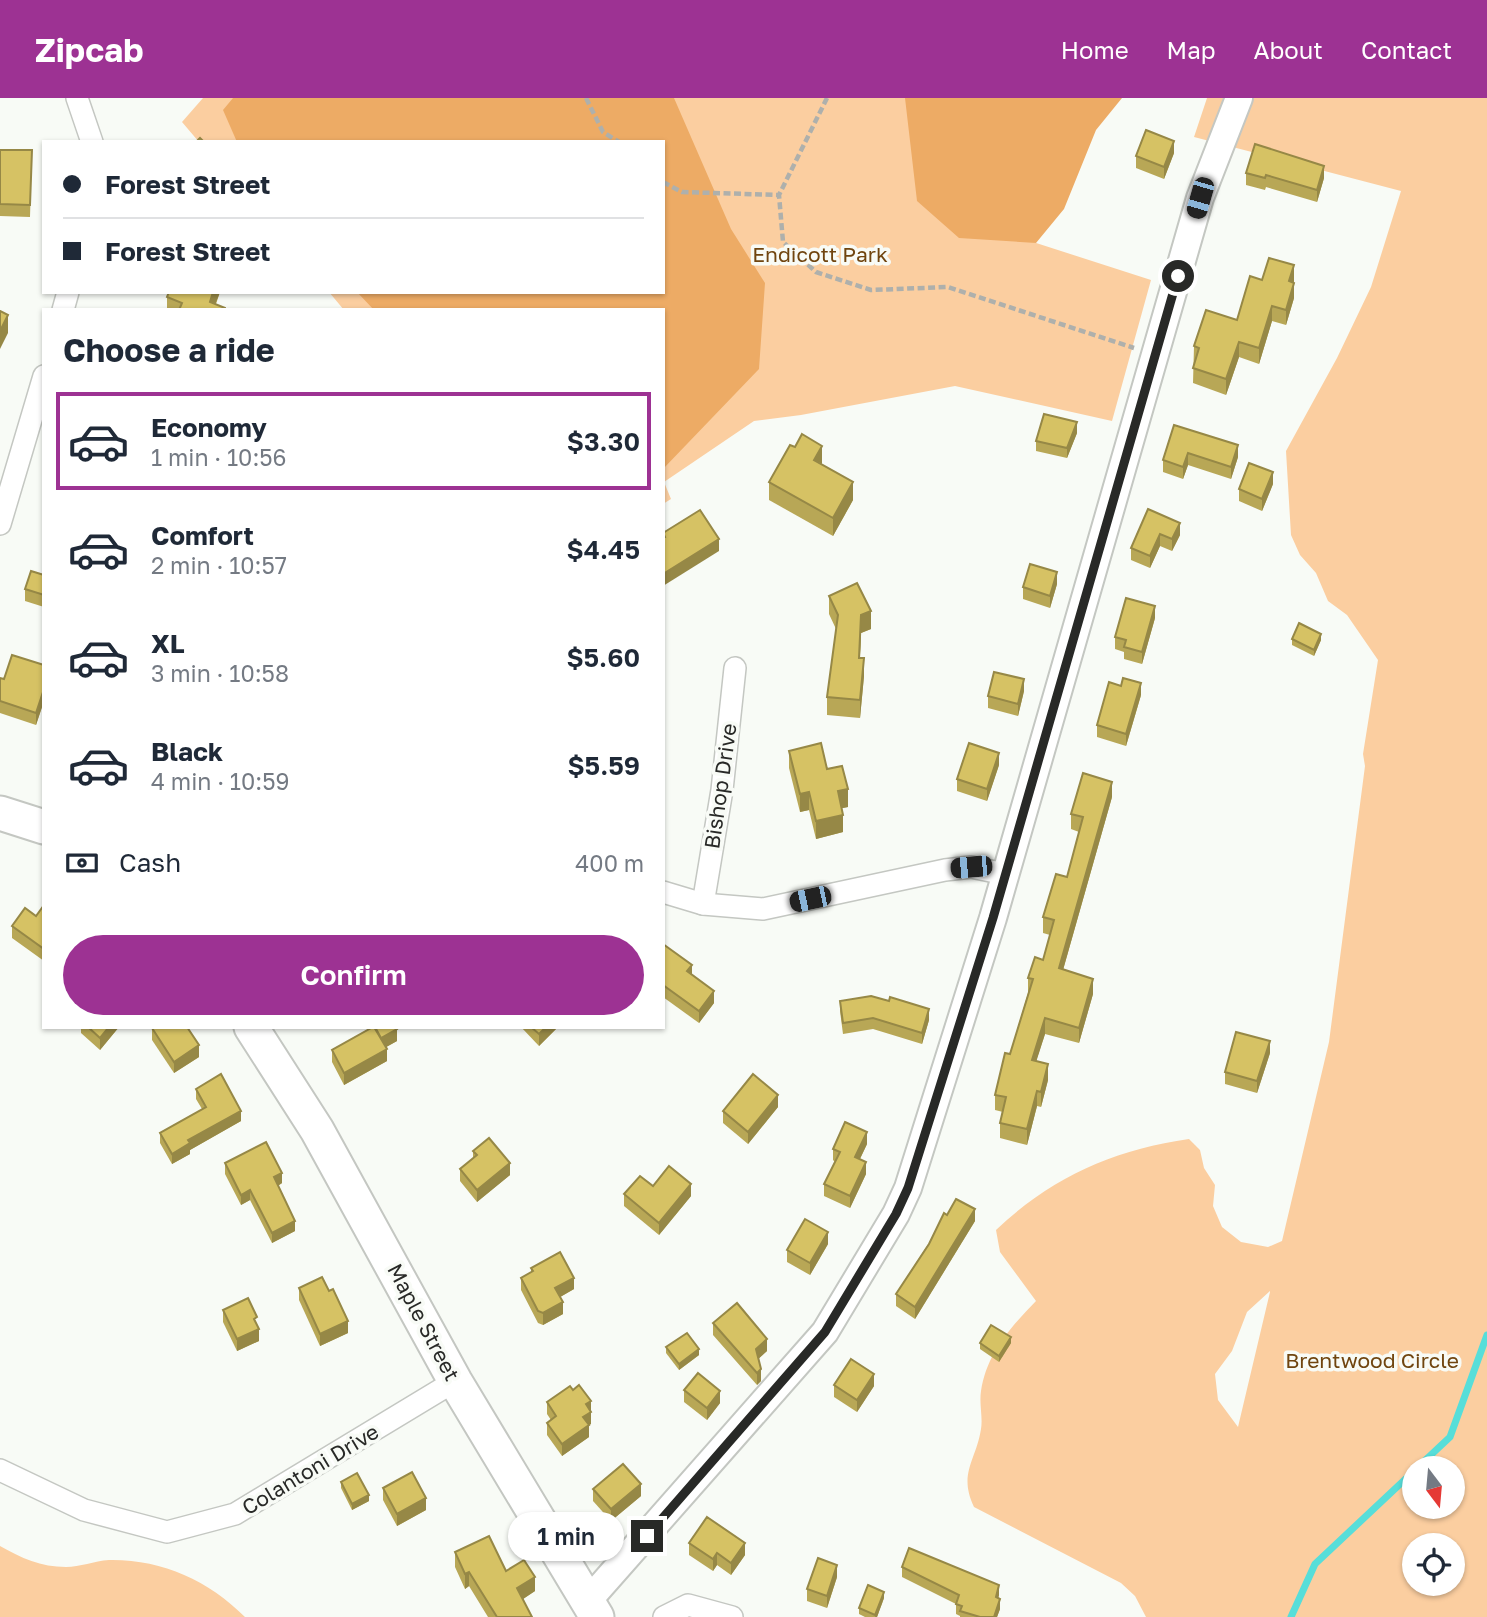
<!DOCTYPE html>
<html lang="en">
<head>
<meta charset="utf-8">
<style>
  body { margin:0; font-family:"Golos Text",sans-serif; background:#f2f2f3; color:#1f2937; height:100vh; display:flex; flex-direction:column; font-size:26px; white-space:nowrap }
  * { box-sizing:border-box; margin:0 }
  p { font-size:23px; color:#747a83 }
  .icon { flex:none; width:38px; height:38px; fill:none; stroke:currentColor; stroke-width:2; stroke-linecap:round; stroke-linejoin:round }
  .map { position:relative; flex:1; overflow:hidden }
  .side { position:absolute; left:42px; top:210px; width:623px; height:721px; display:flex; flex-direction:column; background:#fff; border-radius:0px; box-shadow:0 2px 5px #0004 }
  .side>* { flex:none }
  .top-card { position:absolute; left:42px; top:42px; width:623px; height:154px; border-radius:0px; box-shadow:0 2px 5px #0004; display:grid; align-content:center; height:154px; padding:0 21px; background:#fff }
  .needle { width:46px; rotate:164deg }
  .buttons { position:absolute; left:1402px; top:1358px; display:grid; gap:14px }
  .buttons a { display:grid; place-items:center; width:63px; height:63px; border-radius:50%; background:#fff; box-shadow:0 2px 5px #0004; font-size:35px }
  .end { position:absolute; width:32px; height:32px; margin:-16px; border:9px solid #282927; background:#fff; box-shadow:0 0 0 4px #fff }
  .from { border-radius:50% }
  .bubble { position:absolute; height:49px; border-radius:24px; background:#fff; box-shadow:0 2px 5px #0004; font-size:23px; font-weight:600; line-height:49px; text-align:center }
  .car { position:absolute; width:21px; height:42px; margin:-21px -10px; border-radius:9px; box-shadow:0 0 5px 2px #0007; background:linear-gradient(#222 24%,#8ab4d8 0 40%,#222 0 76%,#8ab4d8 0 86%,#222 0) }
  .top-card b { display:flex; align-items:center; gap:24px; height:66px; font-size:26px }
  .top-card b+b { border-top:2px solid #e0e1e3 }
  .top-card i { width:18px; height:18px; background:#1f2937 }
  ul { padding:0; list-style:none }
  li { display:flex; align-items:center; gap:21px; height:98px; margin:0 14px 10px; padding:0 7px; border:4px solid transparent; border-radius:0px }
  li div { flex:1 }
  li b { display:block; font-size:26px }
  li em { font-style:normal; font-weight:600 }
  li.selected { border-color:#9d3293 }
  li>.icon { width:63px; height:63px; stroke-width:1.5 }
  h2 { padding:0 21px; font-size:32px; line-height:84px }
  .pay { display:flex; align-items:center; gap:18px; height:77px; padding:0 21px; font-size:26px }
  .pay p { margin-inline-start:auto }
  .button { display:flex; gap:14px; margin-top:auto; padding:14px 21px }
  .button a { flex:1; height:80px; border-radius:42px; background:#9d3293; color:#fff; font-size:28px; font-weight:600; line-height:80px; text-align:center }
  header { display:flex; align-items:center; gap:42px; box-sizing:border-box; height:98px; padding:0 35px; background:#9d3293; color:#fff }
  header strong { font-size:33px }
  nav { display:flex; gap:38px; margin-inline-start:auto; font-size:24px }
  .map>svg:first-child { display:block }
  .green { fill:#fbcea0; fill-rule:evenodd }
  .forest { fill:#edab65 }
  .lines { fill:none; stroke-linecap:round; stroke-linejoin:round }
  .stream { stroke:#57ded9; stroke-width:7 }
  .minor-casing { stroke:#c4c7c2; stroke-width:24 }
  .tertiary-casing { stroke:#c4c7c2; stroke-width:30 }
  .primary-casing { stroke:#c4c7c2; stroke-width:37 }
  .path { stroke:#aeb0ac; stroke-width:4.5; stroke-dasharray:7 3.5; stroke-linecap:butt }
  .minor { stroke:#fff; stroke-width:21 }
  .tertiary { stroke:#fff; stroke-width:26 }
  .primary { stroke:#fff; stroke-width:33 }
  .wall { fill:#b8a756 }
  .shaded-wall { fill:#968846 }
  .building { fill:#d6c264; stroke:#968846; stroke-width:2 }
  .route { stroke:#282927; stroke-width:9 }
  .labels { text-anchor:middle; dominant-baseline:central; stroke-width:7; stroke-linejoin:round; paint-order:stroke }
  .park-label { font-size:21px; fill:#70450f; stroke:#f8fbf6 }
  .street-label { font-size:21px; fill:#282927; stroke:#f8fbf6 }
</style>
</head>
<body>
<header>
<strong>Zipcab</strong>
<nav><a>Home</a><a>Map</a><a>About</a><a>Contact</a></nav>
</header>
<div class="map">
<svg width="1487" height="1519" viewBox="0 0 1487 1519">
  <rect width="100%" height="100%" fill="#f8fbf6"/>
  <g class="green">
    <path d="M 203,0 L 1037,0 L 1002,134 L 1151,182 L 1112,323 L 955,288 L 801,317 L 754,323 L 664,384 L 671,401 L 663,406 L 663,212 L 344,212 L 329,194 L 663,194 L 663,44 L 199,44 L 182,24 Z"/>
    <path d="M 1207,0 L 1487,0 L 1487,1519 L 1146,1519 L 1135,1498 L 1121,1485 L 974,1409 C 958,1375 976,1363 981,1331 C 983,1319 979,1306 981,1293 C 987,1255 1010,1230 1036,1203 L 1000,1154 L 996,1132 C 1052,1079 1113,1052 1189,1041 L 1200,1052 L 1204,1070 L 1215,1087 L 1213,1108 L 1222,1129 L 1241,1144 L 1268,1149 L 1282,1143 L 1329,944 L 1365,668 L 1363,656 L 1378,562 L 1347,517 L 1328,503 L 1316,475 L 1300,457 L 1291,437 L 1286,353 L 1337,260 L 1371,189 L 1401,93 L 1194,39 ZM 1270,1193 L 1270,1194 L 1238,1329 L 1218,1302 L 1215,1276 L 1232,1253 L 1247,1214 ZM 1414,1370 L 1452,1370 L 1452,1409 L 1414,1409 ZM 1414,1447 L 1452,1447 L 1452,1486 L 1414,1486 Z"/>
    <path d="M 0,1448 C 21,1460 41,1469 66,1469 C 80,1469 94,1463 109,1462 C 161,1461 208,1482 245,1519 L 0,1519 Z"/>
  </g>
  <g class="forest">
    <path d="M 233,0 L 674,0 L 731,131 L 765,185 L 759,271 L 663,371 L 663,212 L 374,212 L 357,194 L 663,194 L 663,44 L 237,44 L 223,12 Z"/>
    <path d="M 905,0 L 1122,0 L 1096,32 L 1064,111 L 1036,145 L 959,140 L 917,103 Z"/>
  </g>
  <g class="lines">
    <g class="stream">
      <path d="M 1417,1370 L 1450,1339 L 1487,1237"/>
      <path d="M 1291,1519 L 1315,1466 L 1414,1373"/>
    </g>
    <g class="minor-casing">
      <g id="minor">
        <path d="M 77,0 L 92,44"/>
        <path d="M 63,212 L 68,194"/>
        <path d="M 0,426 L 44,278"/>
        <path d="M 663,794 L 703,806 L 763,811 L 945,772 L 971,769 L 1005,776"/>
        <path d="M 703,806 L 722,692 L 735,570"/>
        <path d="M 0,1372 L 84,1412 L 167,1434 L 235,1416 L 455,1283"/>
        <path d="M 664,1519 L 688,1507 L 732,1519"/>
      </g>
    </g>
    <g class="tertiary-casing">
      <path id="tertiary" d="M 587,1504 L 825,1234 L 896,1116 L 908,1090 L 993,820 L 1200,100 L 1239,0"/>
    </g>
    <g class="primary-casing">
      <g id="primary">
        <path d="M 0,715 L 44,729"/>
        <path d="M 251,929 L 317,1032 L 455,1283 L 597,1519"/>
      </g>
    </g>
    <g class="path">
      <path d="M 586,0 L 603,34 L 619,44"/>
      <path d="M 827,0 L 779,97 L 783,144 L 816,174 L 871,192 L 948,189 L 1134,250"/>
      <path d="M 663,84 L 682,94 L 779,97"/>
    </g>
    <use href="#minor" class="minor"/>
    <use href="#tertiary" class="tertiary"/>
    <use href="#primary" class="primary"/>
  </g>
  <g class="wall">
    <path d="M 0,52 L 32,52 L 30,119 L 0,118 Z"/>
    <path d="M 1174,55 L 1164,81 L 1136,70 L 1136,58 Z"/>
    <path d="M 1246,75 L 1324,80 L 1317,104 L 1266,89 L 1265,92 L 1246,87 Z"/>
    <path d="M 1262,182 L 1294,183 L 1294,200 L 1286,227 L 1272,223 L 1259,266 L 1239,259 L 1226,297 L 1193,285 L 1194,248 L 1237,222 Z"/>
    <path d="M 220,194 L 216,206 L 225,212 L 167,212 L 167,199 Z"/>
    <path d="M 1174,327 L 1238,359 L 1231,381 L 1188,367 L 1183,381 L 1163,374 L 1163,362 Z"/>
    <path d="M 1077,335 L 1067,360 L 1036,353 L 1036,343 Z"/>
    <path d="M 822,366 L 853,402 L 833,438 L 769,402 L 769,384 Z"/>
    <path d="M 1273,386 L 1262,413 L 1239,403 L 1239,391 Z"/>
    <path d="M 1148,411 L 1180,437 L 1172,453 L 1160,448 L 1150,470 L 1131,462 L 1131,450 Z"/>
    <path d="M 44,477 L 44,509 L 25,503 L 25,491 Z"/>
    <path d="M 1057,486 L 1050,510 L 1023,501 L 1023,489 Z"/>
    <path d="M 829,498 L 871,531 L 861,535 L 860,560 L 864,578 L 860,620 L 827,617 L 827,599 L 836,531 L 829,516 Z"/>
    <path d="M 1155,520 L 1142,566 L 1124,561 L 1124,554 L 1115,551 L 1115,539 Z"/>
    <path d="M 1292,541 L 1321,542 L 1314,558 L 1292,547 Z"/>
    <path d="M 44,567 L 44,603 L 36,627 L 0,615 L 0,580 L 4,581 Z"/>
    <path d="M 1024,593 L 1018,618 L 988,610 L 988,598 Z"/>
    <path d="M 1141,597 L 1126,648 L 1097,639 L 1097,627 Z"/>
    <path d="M 789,653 L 827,671 L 848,709 L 842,710 L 843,734 L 816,741 L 809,712 L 800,714 L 789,670 Z"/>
    <path d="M 999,667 L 987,703 L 957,693 L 957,681 Z"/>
    <path d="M 1112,699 L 1063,872 L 1093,896 L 1079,945 L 1045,936 L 1036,963 L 1048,982 L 1041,1009 L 1037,1008 L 1027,1047 L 1000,1040 L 1000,1025 L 1003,1014 L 995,1012 L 995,997 L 1010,956 L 1028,895 L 1028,880 L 1043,862 L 1050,837 L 1043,835 L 1043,819 L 1067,779 L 1079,734 L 1071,731 L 1071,716 Z"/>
    <path d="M 44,807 L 44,863 L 12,840 L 12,828 L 36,818 Z"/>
    <path d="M 663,846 L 692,877 L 714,905 L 699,925 L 663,899 Z"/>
    <path d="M 840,903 L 929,922 L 922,946 L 873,931 L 843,936 L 840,913 Z"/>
    <path d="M 81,929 L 119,929 L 100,952 L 81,935 Z"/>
    <path d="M 369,929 L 396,929 L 397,943 L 386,949 L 387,963 L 344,987 L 332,964 L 332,952 L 369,931 Z"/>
    <path d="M 521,929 L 558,929 L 539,948 Z"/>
    <path d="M 152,930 L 199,959 L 174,975 L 152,942 Z"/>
    <path d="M 1270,955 L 1257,995 L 1225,986 L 1225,974 Z"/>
    <path d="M 196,991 L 241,1023 L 190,1052 L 190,1056 L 172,1066 L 160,1045 L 160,1035 L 202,1011 L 196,1001 Z"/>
    <path d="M 778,1009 L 748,1046 L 723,1025 L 723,1013 Z"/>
    <path d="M 867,1046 L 860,1061 L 866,1076 L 850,1110 L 824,1098 L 824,1086 L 835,1064 L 833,1062 L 833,1051 Z"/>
    <path d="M 473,1053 L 510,1077 L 477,1104 L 460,1083 L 460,1071 L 473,1061 Z"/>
    <path d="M 225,1065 L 282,1085 L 278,1088 L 295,1133 L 272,1145 L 250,1102 L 241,1107 L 225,1076 Z"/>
    <path d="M 653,1088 L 691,1098 L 659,1137 L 624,1108 L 624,1096 Z"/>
    <path d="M 947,1117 L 975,1123 L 915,1221 L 896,1208 L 896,1196 Z"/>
    <path d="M 828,1146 L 810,1177 L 787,1164 L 787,1152 Z"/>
    <path d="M 531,1170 L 574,1191 L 560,1199 L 563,1216 L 543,1227 L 538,1225 L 521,1192 L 521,1180 L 531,1174 Z"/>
    <path d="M 299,1190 L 348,1235 L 320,1248 L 299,1202 Z"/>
    <path d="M 223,1212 L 257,1228 L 259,1243 L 237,1253 L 223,1224 Z"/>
    <path d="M 713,1225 L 767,1253 L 758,1261 L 761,1283 L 757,1287 L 713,1237 Z"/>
    <path d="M 980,1245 L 1011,1245 L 999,1264 L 980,1251 Z"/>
    <path d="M 666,1249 L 699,1257 L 679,1272 L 666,1255 Z"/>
    <path d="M 834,1287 L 874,1288 L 857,1314 L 834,1299 Z"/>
    <path d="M 684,1292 L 720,1305 L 707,1322 L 684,1304 Z"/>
    <path d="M 547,1304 L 591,1313 L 591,1326 L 589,1327 L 589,1339 L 562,1358 L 547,1337 L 547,1325 L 551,1322 L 547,1316 Z"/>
    <path d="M 341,1384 L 369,1403 L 352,1412 L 341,1390 Z"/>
    <path d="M 383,1390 L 426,1412 L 397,1428 L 383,1402 Z"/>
    <path d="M 593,1391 L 641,1398 L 611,1423 L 593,1403 Z"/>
    <path d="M 689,1445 L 745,1457 L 731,1477 L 717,1467 L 713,1473 L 689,1457 Z"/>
    <path d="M 455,1454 L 506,1473 L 535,1493 L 523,1501 L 532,1519 L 488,1519 L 469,1488 L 465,1491 L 455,1469 Z"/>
    <path d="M 902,1469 L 999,1497 L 998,1500 L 1000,1511 L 997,1519 L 960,1519 L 960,1518 L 956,1516 L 956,1506 L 902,1479 Z"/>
    <path d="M 837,1479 L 827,1510 L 807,1503 L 807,1491 Z"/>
    <path d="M 884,1500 L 877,1519 L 865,1519 L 859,1516 L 859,1510 Z"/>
  </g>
  <g class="shaded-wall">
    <path d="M 1174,43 L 1174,55 L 1164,81 L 1164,69 Z"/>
    <path d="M 1324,68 L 1324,80 L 1317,104 L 1317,92 Z"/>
    <path d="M 1294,167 L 1294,183 L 1289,199 L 1289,183 Z"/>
    <path d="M 1294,185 L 1294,200 L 1286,227 L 1286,212 Z"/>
    <path d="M 213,194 L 220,194 L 213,212 L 210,204 Z"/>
    <path d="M 1272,208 L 1272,223 L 1259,266 L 1259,250 Z"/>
    <path d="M 8,217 L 8,235 L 0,251 L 0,233 Z"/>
    <path d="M 1239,244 L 1239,259 L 1226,297 L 1226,281 Z"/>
    <path d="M 1077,324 L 1077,335 L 1067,360 L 1067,350 Z"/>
    <path d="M 1238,347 L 1238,359 L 1231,381 L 1231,369 Z"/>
    <path d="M 822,348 L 822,366 L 814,362 Z"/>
    <path d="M 1188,355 L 1188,367 L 1183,381 L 1183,369 Z"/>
    <path d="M 1273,374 L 1273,386 L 1262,413 L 1262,401 Z"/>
    <path d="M 853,384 L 853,402 L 833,438 L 833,420 Z"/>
    <path d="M 1180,425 L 1180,437 L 1172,453 L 1172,441 Z"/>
    <path d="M 1160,436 L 1160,448 L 1150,470 L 1150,458 Z"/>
    <path d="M 719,441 L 719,453 L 663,488 L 663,476 Z"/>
    <path d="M 1057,474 L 1057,486 L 1050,510 L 1050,498 Z"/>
    <path d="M 1155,508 L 1155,520 L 1142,566 L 1142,554 Z"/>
    <path d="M 871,513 L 871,531 L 861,535 L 859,577 L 861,517 Z"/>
    <path d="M 1321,536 L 1321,542 L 1314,558 L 1314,552 Z"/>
    <path d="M 864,560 L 864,578 L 860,620 L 860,602 Z"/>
    <path d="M 1024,581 L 1024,593 L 1018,618 L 1018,606 Z"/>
    <path d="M 1141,585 L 1141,597 L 1126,648 L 1126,636 Z"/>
    <path d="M 44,591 L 44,603 L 36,627 L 36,615 Z"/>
    <path d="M 999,655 L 999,667 L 987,703 L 987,691 Z"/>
    <path d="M 1112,684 L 1112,699 L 1059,886 L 1059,870 Z"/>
    <path d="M 848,691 L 848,709 L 838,711 L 838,693 Z"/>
    <path d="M 809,694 L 809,712 L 800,714 L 800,696 Z"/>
    <path d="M 843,717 L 843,734 L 816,741 L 816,723 Z"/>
    <path d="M 692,867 L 692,879 L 687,873 Z"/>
    <path d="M 1093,881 L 1093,896 L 1079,945 L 1079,930 Z"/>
    <path d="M 714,893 L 714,905 L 699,925 L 699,913 Z"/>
    <path d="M 929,911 L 929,922 L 922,946 L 922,935 Z"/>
    <path d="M 1045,920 L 1045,936 L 1032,977 L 1032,962 Z"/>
    <path d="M 109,929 L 119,929 L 100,952 L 100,940 Z"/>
    <path d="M 546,929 L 558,929 L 539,948 L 539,936 Z"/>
    <path d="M 397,931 L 397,943 L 381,952 L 381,940 Z"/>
    <path d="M 1270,943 L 1270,955 L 1257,995 L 1257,983 Z"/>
    <path d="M 199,947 L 199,959 L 174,975 L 174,964 Z"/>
    <path d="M 387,951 L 387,963 L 344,987 L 344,975 Z"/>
    <path d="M 1048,966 L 1048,982 L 1041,1009 L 1041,994 Z"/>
    <path d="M 1037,993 L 1037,1008 L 1027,1047 L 1027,1031 Z"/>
    <path d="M 778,997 L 778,1009 L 748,1046 L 748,1034 Z"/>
    <path d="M 241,1013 L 241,1023 L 190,1052 L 190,1056 L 172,1066 L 172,1056 L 188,1042 Z"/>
    <path d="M 867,1034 L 867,1046 L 855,1071 L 855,1059 Z"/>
    <path d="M 866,1064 L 866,1076 L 850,1110 L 850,1098 Z"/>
    <path d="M 510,1065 L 510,1077 L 477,1104 L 477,1092 Z"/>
    <path d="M 282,1075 L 282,1085 L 274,1090 L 274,1079 Z"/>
    <path d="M 691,1086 L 691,1098 L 659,1137 L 659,1125 Z"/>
    <path d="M 250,1092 L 250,1102 L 241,1107 L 241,1097 Z"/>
    <path d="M 975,1111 L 975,1123 L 915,1221 L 915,1209 Z"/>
    <path d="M 295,1123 L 295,1133 L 272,1145 L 272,1135 Z"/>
    <path d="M 828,1134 L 828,1146 L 810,1177 L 810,1165 Z"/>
    <path d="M 574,1180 L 574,1191 L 555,1202 L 555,1190 Z"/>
    <path d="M 563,1204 L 563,1216 L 543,1227 L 543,1215 Z"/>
    <path d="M 348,1223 L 348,1235 L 320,1248 L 320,1236 Z"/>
    <path d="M 259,1231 L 259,1243 L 237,1253 L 237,1241 Z"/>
    <path d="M 1011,1239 L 1011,1245 L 999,1264 L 999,1258 Z"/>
    <path d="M 767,1241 L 767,1253 L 756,1263 L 756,1251 Z"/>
    <path d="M 699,1251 L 699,1257 L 679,1272 L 679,1266 Z"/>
    <path d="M 761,1271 L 761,1283 L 757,1287 L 757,1275 Z"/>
    <path d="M 874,1276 L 874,1288 L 857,1314 L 857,1302 Z"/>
    <path d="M 720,1293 L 720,1305 L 707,1322 L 707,1310 Z"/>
    <path d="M 591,1303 L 591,1326 L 589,1327 L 589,1339 L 562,1358 L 562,1346 L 583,1319 L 586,1306 Z"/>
    <path d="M 641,1386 L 641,1398 L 611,1423 L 611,1411 Z"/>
    <path d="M 369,1397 L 369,1403 L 352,1412 L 352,1406 Z"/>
    <path d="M 426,1400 L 426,1412 L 397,1428 L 397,1416 Z"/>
    <path d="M 745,1445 L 745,1457 L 731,1477 L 731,1465 Z"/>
    <path d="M 717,1455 L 717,1467 L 713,1473 L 713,1461 Z"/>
    <path d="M 837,1467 L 837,1479 L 827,1510 L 827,1498 Z"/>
    <path d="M 469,1474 L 469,1488 L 465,1491 L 465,1476 Z"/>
    <path d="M 535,1479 L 535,1493 L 517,1505 L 517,1490 Z"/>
    <path d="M 999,1487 L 999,1497 L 996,1509 L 996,1499 Z"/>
    <path d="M 884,1494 L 884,1500 L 877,1519 L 875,1519 Z"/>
    <path d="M 1000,1501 L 1000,1511 L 997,1519 L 994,1519 Z"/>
  </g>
  <g class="building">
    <path d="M 1146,32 L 1174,43 L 1164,69 L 1136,58 Z"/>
    <path d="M 200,40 L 204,44 L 196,44 Z"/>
    <path d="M 1255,46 L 1324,68 L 1317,92 L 1266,77 L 1265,80 L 1246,75 Z"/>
    <path d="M 0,52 L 32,52 L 30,107 L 0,106 Z"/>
    <path d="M 1269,160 L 1294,167 L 1289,183 L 1294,185 L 1286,212 L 1272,208 L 1259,250 L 1239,244 L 1226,281 L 1193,270 L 1199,250 L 1194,248 L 1206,212 L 1237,222 L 1250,178 L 1262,182 Z"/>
    <path d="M 169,194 L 213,194 L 210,204 L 225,210 L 225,212 L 179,212 L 182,205 L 167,199 Z"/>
    <path d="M 0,213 L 8,217 L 0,233 Z"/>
    <path d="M 1044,316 L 1077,324 L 1067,350 L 1036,343 Z"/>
    <path d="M 1174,327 L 1238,347 L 1231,369 L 1188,355 L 1183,369 L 1163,362 Z"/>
    <path d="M 802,336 L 822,348 L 814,362 L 853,384 L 833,420 L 769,384 L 790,347 L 795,349 Z"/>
    <path d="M 1249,365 L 1273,374 L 1262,401 L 1239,391 Z"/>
    <path d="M 1148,411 L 1180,425 L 1172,441 L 1160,436 L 1150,458 L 1131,450 Z"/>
    <path d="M 700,412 L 719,441 L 663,476 L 663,440 L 665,439 L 663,435 Z"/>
    <path d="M 1030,466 L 1057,474 L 1050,498 L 1023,489 Z"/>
    <path d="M 31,473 L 44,477 L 44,497 L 25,491 Z"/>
    <path d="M 857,485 L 871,513 L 861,517 L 859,560 L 864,560 L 860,602 L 827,599 L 838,517 L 829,498 Z"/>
    <path d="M 1126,500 L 1155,508 L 1142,554 L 1124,549 L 1126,542 L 1115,539 Z"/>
    <path d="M 1299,525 L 1321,536 L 1314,552 L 1292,541 Z"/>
    <path d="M 12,557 L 44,567 L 44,591 L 36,615 L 0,603 L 0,580 L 4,581 Z"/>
    <path d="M 994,574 L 1024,581 L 1018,606 L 988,598 Z"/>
    <path d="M 1123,580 L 1141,585 L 1126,636 L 1097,627 L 1109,584 L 1121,588 Z"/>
    <path d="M 821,645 L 827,671 L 842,668 L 848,691 L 838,693 L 843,717 L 816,723 L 809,694 L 800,696 L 789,653 Z"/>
    <path d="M 969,645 L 999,655 L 987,691 L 957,681 Z"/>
    <path d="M 1083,675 L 1112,684 L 1059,870 L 1093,881 L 1079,930 L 1045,920 L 1032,962 L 1048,966 L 1041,994 L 1037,993 L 1027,1031 L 1000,1025 L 1006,999 L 995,997 L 1005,955 L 1010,956 L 1033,881 L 1028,880 L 1035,859 L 1043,862 L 1054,822 L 1043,819 L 1056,776 L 1067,779 L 1083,719 L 1071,716 Z"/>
    <path d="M 44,807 L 44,851 L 12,828 L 25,810 L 36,818 Z"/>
    <path d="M 663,846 L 692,867 L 687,873 L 714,893 L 699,913 L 663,887 Z"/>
    <path d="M 871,898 L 889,903 L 890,899 L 929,911 L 922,935 L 873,920 L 843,925 L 840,903 Z"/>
    <path d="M 88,929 L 109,929 L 100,940 Z"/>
    <path d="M 153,929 L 187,929 L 199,947 L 174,964 L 152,930 Z"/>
    <path d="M 373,929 L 374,929 L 387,951 L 344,975 L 332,952 Z"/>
    <path d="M 375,929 L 396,929 L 397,931 L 381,940 Z"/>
    <path d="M 531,929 L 546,929 L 539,936 Z"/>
    <path d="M 1236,934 L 1270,943 L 1257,983 L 1225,974 Z"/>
    <path d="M 221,976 L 241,1013 L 188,1042 L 190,1045 L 172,1056 L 160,1035 L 206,1009 L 196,991 Z"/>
    <path d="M 753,976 L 778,997 L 748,1034 L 723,1013 Z"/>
    <path d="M 845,1024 L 867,1034 L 855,1059 L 866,1064 L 850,1098 L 824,1086 L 840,1054 L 833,1051 Z"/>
    <path d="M 489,1040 L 510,1065 L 477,1092 L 460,1071 L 477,1057 L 473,1053 Z"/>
    <path d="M 266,1044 L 282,1075 L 274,1079 L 295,1123 L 272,1135 L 250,1092 L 241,1097 L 225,1065 Z"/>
    <path d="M 669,1068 L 691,1086 L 659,1125 L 624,1096 L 640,1078 L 653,1088 Z"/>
    <path d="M 956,1101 L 975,1111 L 915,1209 L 896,1196 L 929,1146 L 944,1115 L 947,1117 Z"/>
    <path d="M 805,1121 L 828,1134 L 810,1165 L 787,1152 Z"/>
    <path d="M 560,1154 L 574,1180 L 555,1190 L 563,1204 L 543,1215 L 538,1213 L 521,1180 L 533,1173 L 531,1170 Z"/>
    <path d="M 322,1179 L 329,1193 L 333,1191 L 348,1223 L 320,1236 L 299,1190 Z"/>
    <path d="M 248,1200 L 257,1219 L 254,1221 L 259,1231 L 237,1241 L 223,1212 Z"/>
    <path d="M 737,1205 L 767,1241 L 756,1251 L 761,1271 L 757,1275 L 713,1225 Z"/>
    <path d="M 991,1227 L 1011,1239 L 999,1258 L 980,1245 Z"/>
    <path d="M 687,1235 L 699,1251 L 679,1266 L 666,1249 Z"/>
    <path d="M 851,1261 L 874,1276 L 857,1302 L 834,1287 Z"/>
    <path d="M 698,1275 L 720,1293 L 707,1310 L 684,1292 Z"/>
    <path d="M 579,1287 L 591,1303 L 586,1306 L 591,1314 L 583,1319 L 589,1327 L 562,1346 L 547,1325 L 556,1318 L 547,1304 L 570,1288 L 573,1292 Z"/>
    <path d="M 623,1366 L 641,1386 L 611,1411 L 593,1391 Z"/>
    <path d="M 412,1374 L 426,1400 L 397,1416 L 383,1390 Z"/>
    <path d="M 357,1375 L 369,1397 L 352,1406 L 341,1384 Z"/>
    <path d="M 707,1419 L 745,1445 L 731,1465 L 717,1455 L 713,1461 L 689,1445 Z"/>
    <path d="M 489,1438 L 506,1473 L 524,1462 L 535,1479 L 517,1490 L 532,1519 L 497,1519 L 469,1474 L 465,1476 L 455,1454 Z"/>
    <path d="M 909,1450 L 999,1487 L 996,1499 L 1000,1501 L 994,1519 L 980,1519 L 960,1513 L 962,1508 L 956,1506 L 959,1497 L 902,1469 Z"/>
    <path d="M 818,1460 L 837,1467 L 827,1498 L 807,1491 Z"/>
    <path d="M 868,1487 L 884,1494 L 875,1517 L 859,1510 Z"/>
  </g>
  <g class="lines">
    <path class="route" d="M 647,1438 L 825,1234 L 896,1116 L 908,1090 L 993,820 L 1178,178"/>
  </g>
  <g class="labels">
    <g class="park-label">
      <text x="820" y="156">Endicott Park</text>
      <text x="1372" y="1262">Brentwood Circle</text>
    </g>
    <g class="street-label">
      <text transform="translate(720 688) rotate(-82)">Bishop Drive</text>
      <text transform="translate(424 1224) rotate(62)">Maple Street</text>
      <text transform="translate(310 1371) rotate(-31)">Colantoni Drive</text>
    </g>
  </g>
</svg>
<div class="buttons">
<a><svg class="needle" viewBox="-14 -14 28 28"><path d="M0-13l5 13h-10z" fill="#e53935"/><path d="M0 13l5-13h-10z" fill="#747a83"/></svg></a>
<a><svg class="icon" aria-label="locate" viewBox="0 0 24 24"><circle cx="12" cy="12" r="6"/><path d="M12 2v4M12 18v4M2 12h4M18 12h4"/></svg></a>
</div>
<i class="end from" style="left:1178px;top:178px"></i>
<i class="end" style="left:647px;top:1438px"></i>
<div class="bubble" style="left:508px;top:1414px;width:116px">1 min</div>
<i class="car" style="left:1200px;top:100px;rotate:196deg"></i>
<i class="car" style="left:971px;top:769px;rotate:265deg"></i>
<i class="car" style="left:810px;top:801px;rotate:258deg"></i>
<div class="top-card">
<b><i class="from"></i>Forest Street</b>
<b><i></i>Forest Street</b>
</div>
<section class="side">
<h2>Choose a ride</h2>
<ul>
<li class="selected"><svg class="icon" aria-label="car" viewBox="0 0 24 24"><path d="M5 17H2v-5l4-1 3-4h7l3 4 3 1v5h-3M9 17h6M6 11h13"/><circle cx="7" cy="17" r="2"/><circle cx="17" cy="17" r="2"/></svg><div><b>Economy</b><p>1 min · 10:56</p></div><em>$3.30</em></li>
<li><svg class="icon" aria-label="car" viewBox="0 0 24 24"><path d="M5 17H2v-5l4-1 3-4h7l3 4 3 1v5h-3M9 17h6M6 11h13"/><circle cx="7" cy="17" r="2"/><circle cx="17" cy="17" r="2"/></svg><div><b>Comfort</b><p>2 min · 10:57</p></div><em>$4.45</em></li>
<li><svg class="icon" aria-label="car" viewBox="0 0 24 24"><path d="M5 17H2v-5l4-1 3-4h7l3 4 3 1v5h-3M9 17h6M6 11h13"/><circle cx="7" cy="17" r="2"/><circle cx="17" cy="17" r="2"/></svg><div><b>XL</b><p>3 min · 10:58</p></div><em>$5.60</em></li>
<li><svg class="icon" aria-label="car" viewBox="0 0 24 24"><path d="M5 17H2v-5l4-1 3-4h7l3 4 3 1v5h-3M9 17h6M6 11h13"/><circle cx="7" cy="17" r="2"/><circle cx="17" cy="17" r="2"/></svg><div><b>Black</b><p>4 min · 10:59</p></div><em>$5.59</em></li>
</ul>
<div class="pay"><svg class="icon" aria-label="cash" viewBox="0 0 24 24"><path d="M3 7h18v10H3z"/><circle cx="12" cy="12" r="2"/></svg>Cash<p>400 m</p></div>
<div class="button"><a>Confirm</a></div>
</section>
</div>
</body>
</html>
